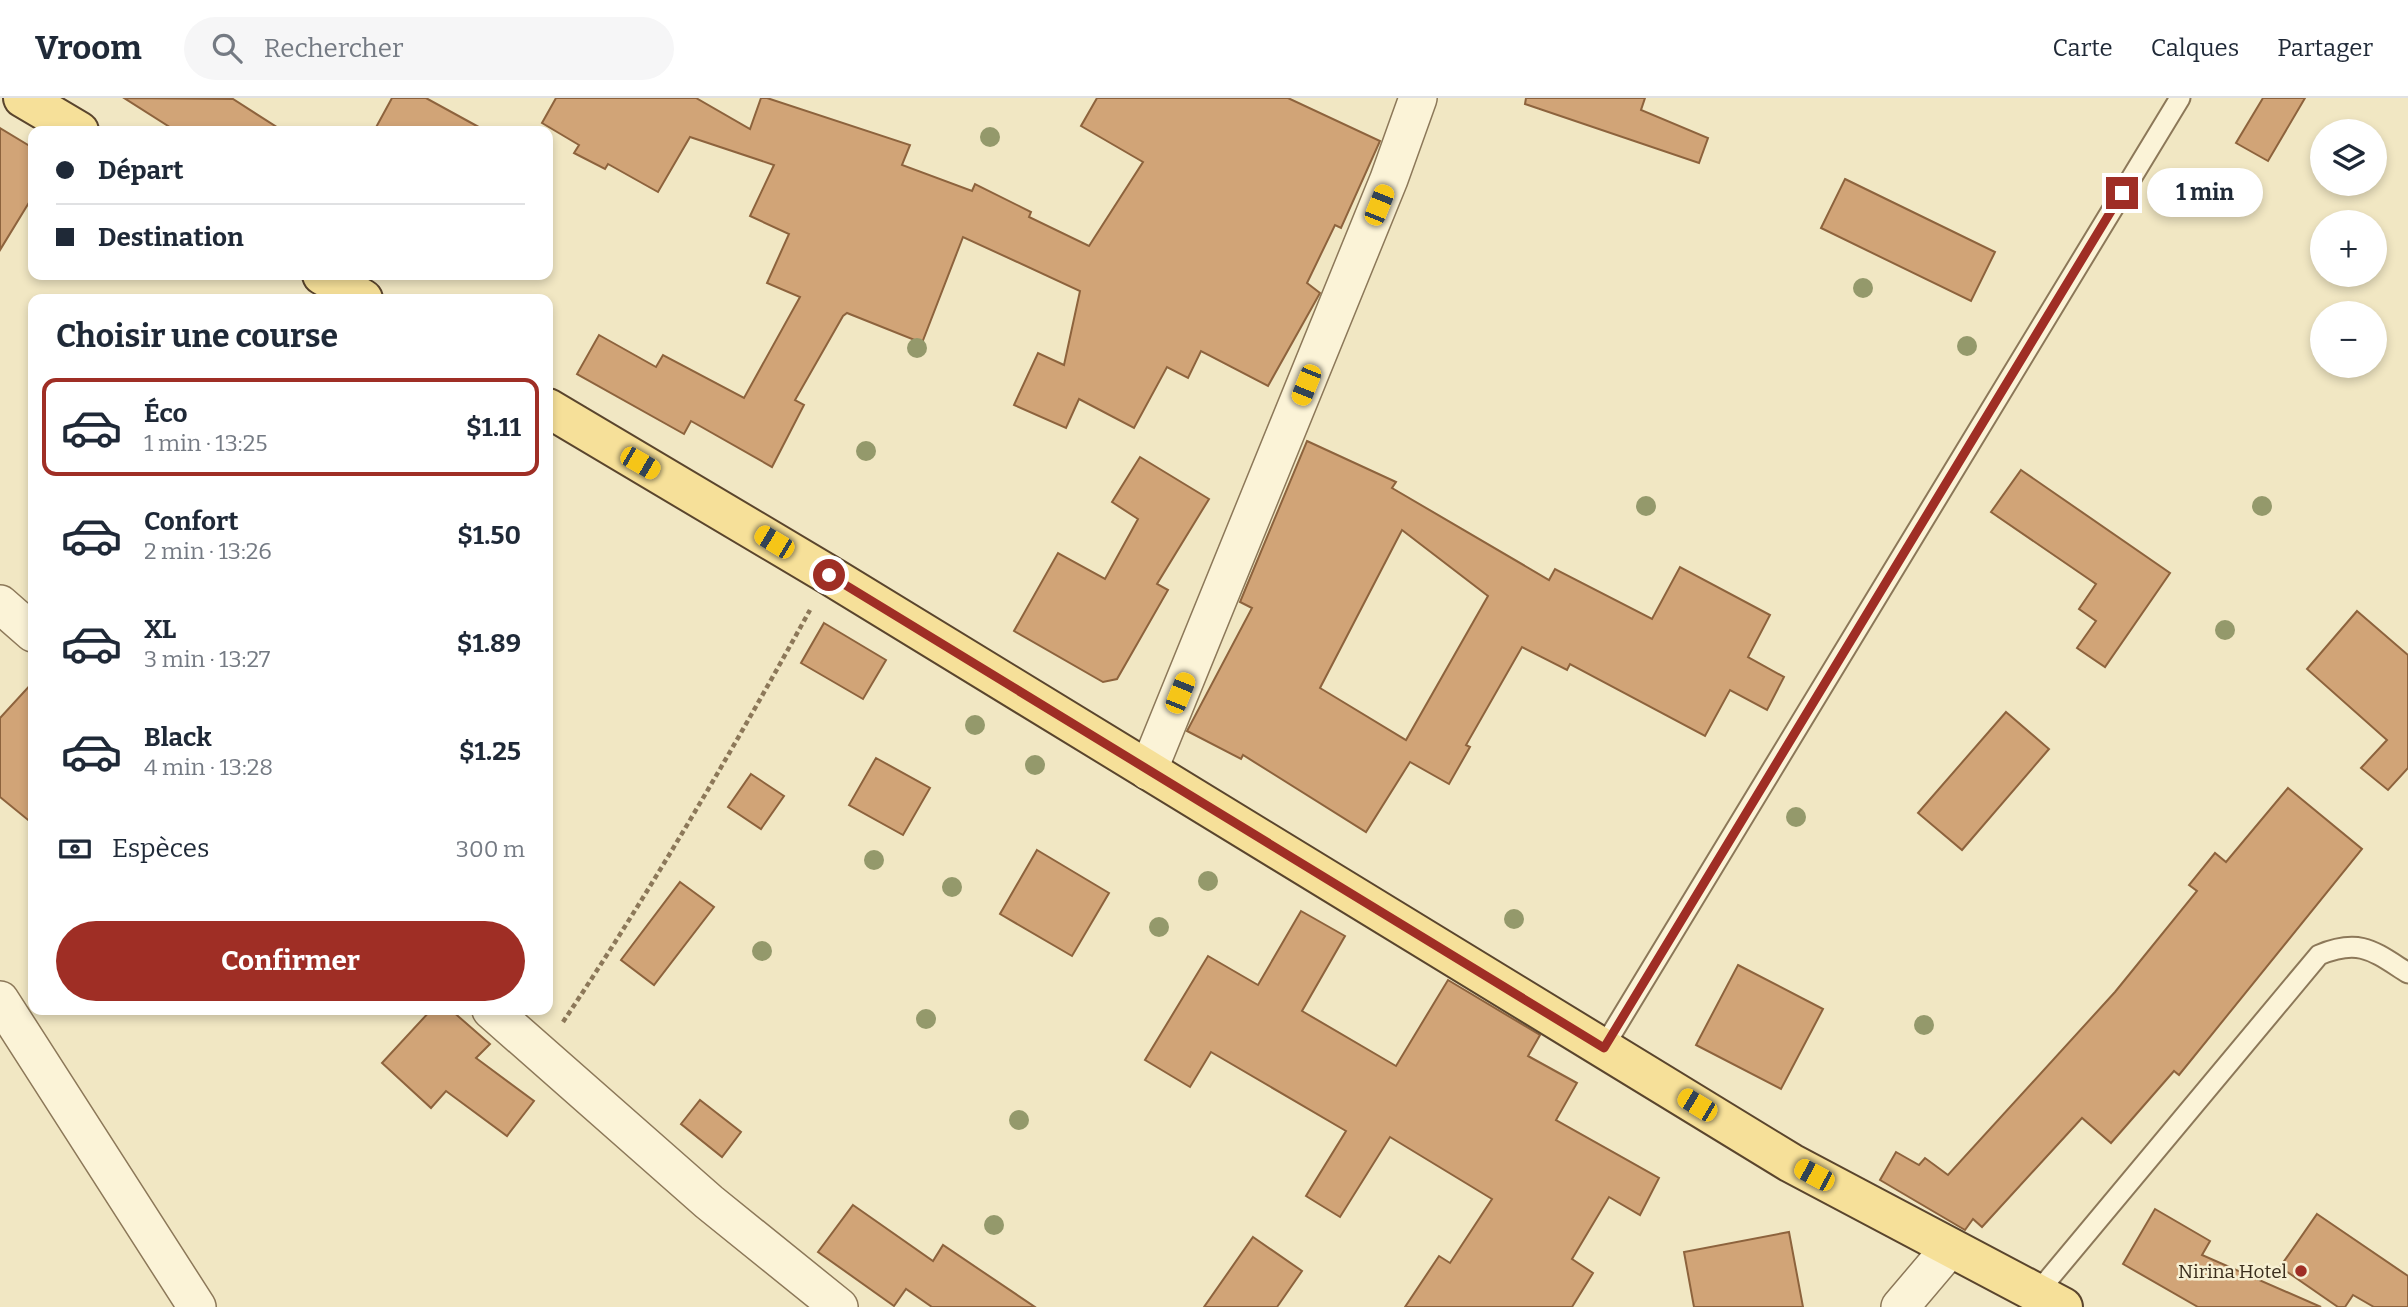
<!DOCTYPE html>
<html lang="fr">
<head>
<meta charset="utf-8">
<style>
  body { margin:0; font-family:Bitter,serif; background:#f6f6f7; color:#1f2937; height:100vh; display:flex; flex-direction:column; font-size:26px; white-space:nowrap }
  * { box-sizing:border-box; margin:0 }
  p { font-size:23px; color:#747a83 }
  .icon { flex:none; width:38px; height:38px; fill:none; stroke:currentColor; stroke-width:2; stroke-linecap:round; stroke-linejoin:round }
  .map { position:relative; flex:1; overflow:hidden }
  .sheet { position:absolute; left:28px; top:196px; width:525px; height:721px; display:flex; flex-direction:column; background:#fff; border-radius:14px; box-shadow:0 4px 10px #0003 }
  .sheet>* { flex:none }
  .banner { position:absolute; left:28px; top:28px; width:525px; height:154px; border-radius:14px; box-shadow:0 4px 10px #0003; display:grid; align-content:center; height:154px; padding:0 28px; background:#fff }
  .fabs { position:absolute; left:2310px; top:21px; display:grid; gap:14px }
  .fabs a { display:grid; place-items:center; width:77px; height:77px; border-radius:50%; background:#fff; box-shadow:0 4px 10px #0003; font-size:35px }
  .end { position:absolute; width:32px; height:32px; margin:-16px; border:9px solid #9f2e25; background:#fff; box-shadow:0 0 0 4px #fff }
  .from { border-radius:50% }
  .bubble { position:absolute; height:49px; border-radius:24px; background:#fff; box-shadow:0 4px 10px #0003; font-size:23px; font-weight:700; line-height:49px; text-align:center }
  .car { position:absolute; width:21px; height:42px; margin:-21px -10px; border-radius:9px; box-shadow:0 0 5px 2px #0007; background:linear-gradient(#f5c518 24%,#345 0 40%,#f5c518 0 76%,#345 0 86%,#f5c518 0) }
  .banner b { display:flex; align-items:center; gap:24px; height:66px; font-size:26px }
  .banner b+b { border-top:2px solid #e0e1e3 }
  .banner i { width:18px; height:18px; background:#1f2937 }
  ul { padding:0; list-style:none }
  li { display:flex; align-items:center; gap:21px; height:98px; margin:0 14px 10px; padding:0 14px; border:4px solid transparent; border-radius:14px }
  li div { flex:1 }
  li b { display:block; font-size:26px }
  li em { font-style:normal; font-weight:700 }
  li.current { border-color:#9f2e25 }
  li>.icon { width:63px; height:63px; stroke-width:1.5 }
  h2 { padding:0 28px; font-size:32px; line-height:84px }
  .pay { display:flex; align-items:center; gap:18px; height:77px; padding:0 28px; font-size:26px }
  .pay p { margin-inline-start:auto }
  .button { display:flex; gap:14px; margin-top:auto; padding:14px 28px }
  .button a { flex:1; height:80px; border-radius:42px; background:#9f2e25; color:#fff; font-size:28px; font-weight:700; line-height:80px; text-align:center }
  header { display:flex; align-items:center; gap:42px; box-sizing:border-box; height:98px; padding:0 35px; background:#fff; border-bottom:2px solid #e0e1e3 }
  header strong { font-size:33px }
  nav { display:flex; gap:38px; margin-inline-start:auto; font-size:24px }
  .search { width:490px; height:63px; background:#f6f6f7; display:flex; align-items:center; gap:18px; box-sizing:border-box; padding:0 24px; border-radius:38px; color:#747a83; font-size:26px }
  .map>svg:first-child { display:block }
  .building { fill:#d1a477; stroke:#8d633d; stroke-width:2; fill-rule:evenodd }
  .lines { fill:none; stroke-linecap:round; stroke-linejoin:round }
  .lane-casing { stroke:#8c7859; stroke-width:23 }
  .street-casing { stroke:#8c7859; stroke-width:40 }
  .primary-casing { stroke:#5a452d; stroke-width:42 }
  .path { stroke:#8c7859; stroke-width:4.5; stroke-dasharray:5 3.5; stroke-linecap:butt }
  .lane { stroke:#fbf3d7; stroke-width:19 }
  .street { stroke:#fbf3d7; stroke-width:37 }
  .primary { stroke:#f6e099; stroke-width:38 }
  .tree { fill:#94996b }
  .route { stroke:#9f2e25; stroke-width:9 }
  .poi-dot { fill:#9f2e25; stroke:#f7f0d3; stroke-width:2.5 }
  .labels { text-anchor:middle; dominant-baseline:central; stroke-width:5; stroke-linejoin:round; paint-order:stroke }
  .poi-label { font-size:19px; fill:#3b2e1d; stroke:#f7f0d3; text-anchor:end }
</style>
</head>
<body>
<header>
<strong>Vroom</strong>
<div class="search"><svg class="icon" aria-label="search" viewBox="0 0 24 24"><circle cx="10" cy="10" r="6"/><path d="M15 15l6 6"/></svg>Rechercher</div>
<nav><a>Carte</a><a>Calques</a><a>Partager</a></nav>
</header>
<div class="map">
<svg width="2408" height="1209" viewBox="0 0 2408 1209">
  <rect width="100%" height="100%" fill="#f1e7c3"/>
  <g class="building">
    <path d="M 124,0 L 233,1 L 283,33 L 176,33 Z"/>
    <path d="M 392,0 L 426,0 L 486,33 L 374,33 Z"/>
    <path d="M 556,0 L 696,0 L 750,31 L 761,0 L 767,0 L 910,47 L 902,67 L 972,93 L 975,86 L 1031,114 L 1029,119 L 1089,148 L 1143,64 L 1081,28 L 1097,0 L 1288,0 L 1380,43 L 1341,130 L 1335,127 L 1307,185 L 1320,195 L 1268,288 L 1201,253 L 1188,280 L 1167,269 L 1134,330 L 1079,301 L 1066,330 L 1014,307 L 1038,255 L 1064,267 L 1080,193 L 963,139 L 922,245 L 847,215 L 843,218 L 795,302 L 804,307 L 772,369 L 691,323 L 684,336 L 577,276 L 599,237 L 656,269 L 663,257 L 744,300 L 800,199 L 767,185 L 789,136 L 750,118 L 774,67 L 690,39 L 658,94 L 608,66 L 605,71 L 574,55 L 579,47 L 542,25 Z"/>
    <path d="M 1526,0 L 1645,0 L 1641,12 L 1708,40 L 1699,65 L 1525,6 Z"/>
    <path d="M 2263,0 L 2305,0 L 2268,63 L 2236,45 Z"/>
    <path d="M 0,30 L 33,50 L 33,98 L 0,152 Z"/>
    <path d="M 1845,81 L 1995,154 L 1971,203 L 1821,130 Z"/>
    <path d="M 1307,343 L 1396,384 L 1392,390 L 1549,482 L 1555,471 L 1652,521 L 1680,469 L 1770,517 L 1748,559 L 1784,579 L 1767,612 L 1730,592 L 1705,638 L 1570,566 L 1567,572 L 1522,549 L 1466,647 L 1470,649 L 1449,686 L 1410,664 L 1366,734 L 1243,657 L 1241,661 L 1187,633 L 1252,510 L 1240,504 ZM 1402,432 L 1488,498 L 1406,642 L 1320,590 Z"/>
    <path d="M 1140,359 L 1209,401 L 1157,486 L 1168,492 L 1117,581 L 1103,584 L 1014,533 L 1058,455 L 1105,481 L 1138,421 L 1112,404 Z"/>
    <path d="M 2021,372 L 2170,475 L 2105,569 L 2077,550 L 2096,523 L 2079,511 L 2096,486 L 1991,414 Z"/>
    <path d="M 2357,513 L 2408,557 L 2408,670 L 2388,692 L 2361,670 L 2387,642 L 2307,571 Z"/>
    <path d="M 824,525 L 886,562 L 863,601 L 801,565 Z"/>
    <path d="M 33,584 L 33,726 L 0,699 L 0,620 Z"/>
    <path d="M 2006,614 L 2049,651 L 1962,752 L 1918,715 Z"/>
    <path d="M 876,660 L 930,690 L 903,737 L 849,707 Z"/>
    <path d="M 751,676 L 784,698 L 761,731 L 728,709 Z"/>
    <path d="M 2288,690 L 2362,751 L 2179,977 L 2174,973 L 2111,1045 L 2082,1020 L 1982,1129 L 1973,1121 L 1965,1132 L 1880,1082 L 1896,1054 L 1919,1067 L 1925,1060 L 1948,1077 L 2115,894 L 2197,793 L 2189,787 L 2215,755 L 2226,764 Z"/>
    <path d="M 1037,752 L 1109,795 L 1072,858 L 1000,816 Z"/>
    <path d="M 680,784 L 714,809 L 654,887 L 621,862 Z"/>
    <path d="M 1301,813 L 1345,838 L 1302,913 L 1396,968 L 1448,882 L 1540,937 L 1528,958 L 1577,985 L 1556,1022 L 1659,1080 L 1640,1117 L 1609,1099 L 1572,1161 L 1593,1175 L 1572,1209 L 1405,1209 L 1439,1158 L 1450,1165 L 1492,1101 L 1390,1039 L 1340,1119 L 1306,1098 L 1346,1033 L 1211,954 L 1190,989 L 1145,962 L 1208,858 L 1258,887 Z"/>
    <path d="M 1738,867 L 1823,911 L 1781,991 L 1696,947 Z"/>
    <path d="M 431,912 L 451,912 L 490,946 L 476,960 L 534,1003 L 507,1038 L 446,993 L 431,1010 L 382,965 Z"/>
    <path d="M 700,1002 L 741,1034 L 722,1059 L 681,1026 Z"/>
    <path d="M 853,1107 L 933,1163 L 943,1147 L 1035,1209 L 932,1209 L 906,1191 L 894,1208 L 818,1154 Z"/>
    <path d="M 2155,1111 L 2210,1143 L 2202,1157 L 2321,1209 L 2198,1209 L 2123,1166 Z"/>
    <path d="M 2317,1116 L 2408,1178 L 2408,1209 L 2374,1209 L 2353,1197 L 2345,1209 L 2338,1209 L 2280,1169 Z"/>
    <path d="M 1789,1134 L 1803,1209 L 1694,1209 L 1684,1154 Z"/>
    <path d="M 1253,1139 L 1302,1173 L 1277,1209 L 1204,1209 Z"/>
  </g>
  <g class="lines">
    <g class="lane-casing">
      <g id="lane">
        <path d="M 1603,950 L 2180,0"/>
        <path d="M 2037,1195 L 2319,857 C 2360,840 2373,853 2408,875"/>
      </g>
    </g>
    <g class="street-casing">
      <g id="street">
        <path d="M 0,506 L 33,535"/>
        <path d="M 1148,673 L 1389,81 L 1418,0"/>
        <path d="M 0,902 L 197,1209"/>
        <path d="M 491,912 L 709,1104 L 839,1209"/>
        <path d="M 1900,1209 L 1950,1150"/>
      </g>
    </g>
    <g class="primary-casing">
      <g id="primary">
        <path d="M 23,0 L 79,33"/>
        <path d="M 322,177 L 363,201"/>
        <path d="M 548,310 L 829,477 L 1791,1065 L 2063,1209"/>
      </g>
    </g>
    <path class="path" d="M 563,924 C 652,791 732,653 810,512"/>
    <use href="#lane" class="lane"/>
    <use href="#street" class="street"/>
    <use href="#primary" class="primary"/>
  </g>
  <g class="tree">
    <circle cx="990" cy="39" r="10"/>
    <circle cx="1863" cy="190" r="10"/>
    <circle cx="1967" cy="248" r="10"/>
    <circle cx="917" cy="250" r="10"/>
    <circle cx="866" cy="353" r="10"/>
    <circle cx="1646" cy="408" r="10"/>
    <circle cx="2262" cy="408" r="10"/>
    <circle cx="2225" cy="532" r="10"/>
    <circle cx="975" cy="627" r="10"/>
    <circle cx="1035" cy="667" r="10"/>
    <circle cx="1796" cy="719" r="10"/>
    <circle cx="874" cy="762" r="10"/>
    <circle cx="1208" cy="783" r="10"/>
    <circle cx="952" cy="789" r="10"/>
    <circle cx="1514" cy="821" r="10"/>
    <circle cx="1159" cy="829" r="10"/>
    <circle cx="762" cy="853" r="10"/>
    <circle cx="926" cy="921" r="10"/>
    <circle cx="1924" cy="927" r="10"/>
    <circle cx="1019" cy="1022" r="10"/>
    <circle cx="994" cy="1127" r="10"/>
  </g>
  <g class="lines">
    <path class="route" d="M 829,477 L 1604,950 L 2122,95"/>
  </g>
  <circle class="poi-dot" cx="2301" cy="1173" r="7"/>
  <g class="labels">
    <g class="poi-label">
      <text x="2287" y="1173">Nirina Hotel</text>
    </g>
  </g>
</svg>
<div class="fabs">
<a><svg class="icon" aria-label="layers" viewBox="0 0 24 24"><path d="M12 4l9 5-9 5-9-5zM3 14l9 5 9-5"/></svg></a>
<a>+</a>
<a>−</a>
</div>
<i class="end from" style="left:829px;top:477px"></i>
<i class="end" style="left:2122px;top:95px"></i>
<div class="bubble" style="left:2147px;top:70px;width:116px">1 min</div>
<i class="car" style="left:1379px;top:107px;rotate:22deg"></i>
<i class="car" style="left:1306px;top:287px;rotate:202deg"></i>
<i class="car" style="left:640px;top:365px;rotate:120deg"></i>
<i class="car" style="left:774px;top:444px;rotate:301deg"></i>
<i class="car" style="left:1180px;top:595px;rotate:22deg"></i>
<i class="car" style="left:1697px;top:1007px;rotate:301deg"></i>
<i class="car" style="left:1814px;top:1077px;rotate:298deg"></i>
<div class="banner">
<b><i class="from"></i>Départ</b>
<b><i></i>Destination</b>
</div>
<section class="sheet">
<h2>Choisir une course</h2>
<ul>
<li class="current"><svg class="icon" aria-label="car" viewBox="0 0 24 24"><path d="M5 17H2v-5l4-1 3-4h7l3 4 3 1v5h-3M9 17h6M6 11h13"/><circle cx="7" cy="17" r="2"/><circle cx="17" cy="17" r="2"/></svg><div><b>Éco</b><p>1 min · 13:25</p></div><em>$1.11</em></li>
<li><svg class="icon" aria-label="car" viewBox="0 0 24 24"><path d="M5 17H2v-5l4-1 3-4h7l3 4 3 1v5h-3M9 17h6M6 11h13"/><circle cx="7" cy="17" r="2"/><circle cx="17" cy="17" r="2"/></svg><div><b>Confort</b><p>2 min · 13:26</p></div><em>$1.50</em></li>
<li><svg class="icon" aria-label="car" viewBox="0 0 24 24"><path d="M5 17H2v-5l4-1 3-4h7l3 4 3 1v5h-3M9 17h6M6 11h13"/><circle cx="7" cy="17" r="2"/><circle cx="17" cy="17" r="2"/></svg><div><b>XL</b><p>3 min · 13:27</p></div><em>$1.89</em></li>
<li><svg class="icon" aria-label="car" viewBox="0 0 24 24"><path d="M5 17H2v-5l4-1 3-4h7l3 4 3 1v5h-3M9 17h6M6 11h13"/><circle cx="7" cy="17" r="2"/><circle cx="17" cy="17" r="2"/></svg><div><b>Black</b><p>4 min · 13:28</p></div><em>$1.25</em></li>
</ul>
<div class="pay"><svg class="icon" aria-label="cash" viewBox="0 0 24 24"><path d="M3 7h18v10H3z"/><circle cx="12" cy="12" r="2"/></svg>Espèces<p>300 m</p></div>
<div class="button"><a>Confirmer</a></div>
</section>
</div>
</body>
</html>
